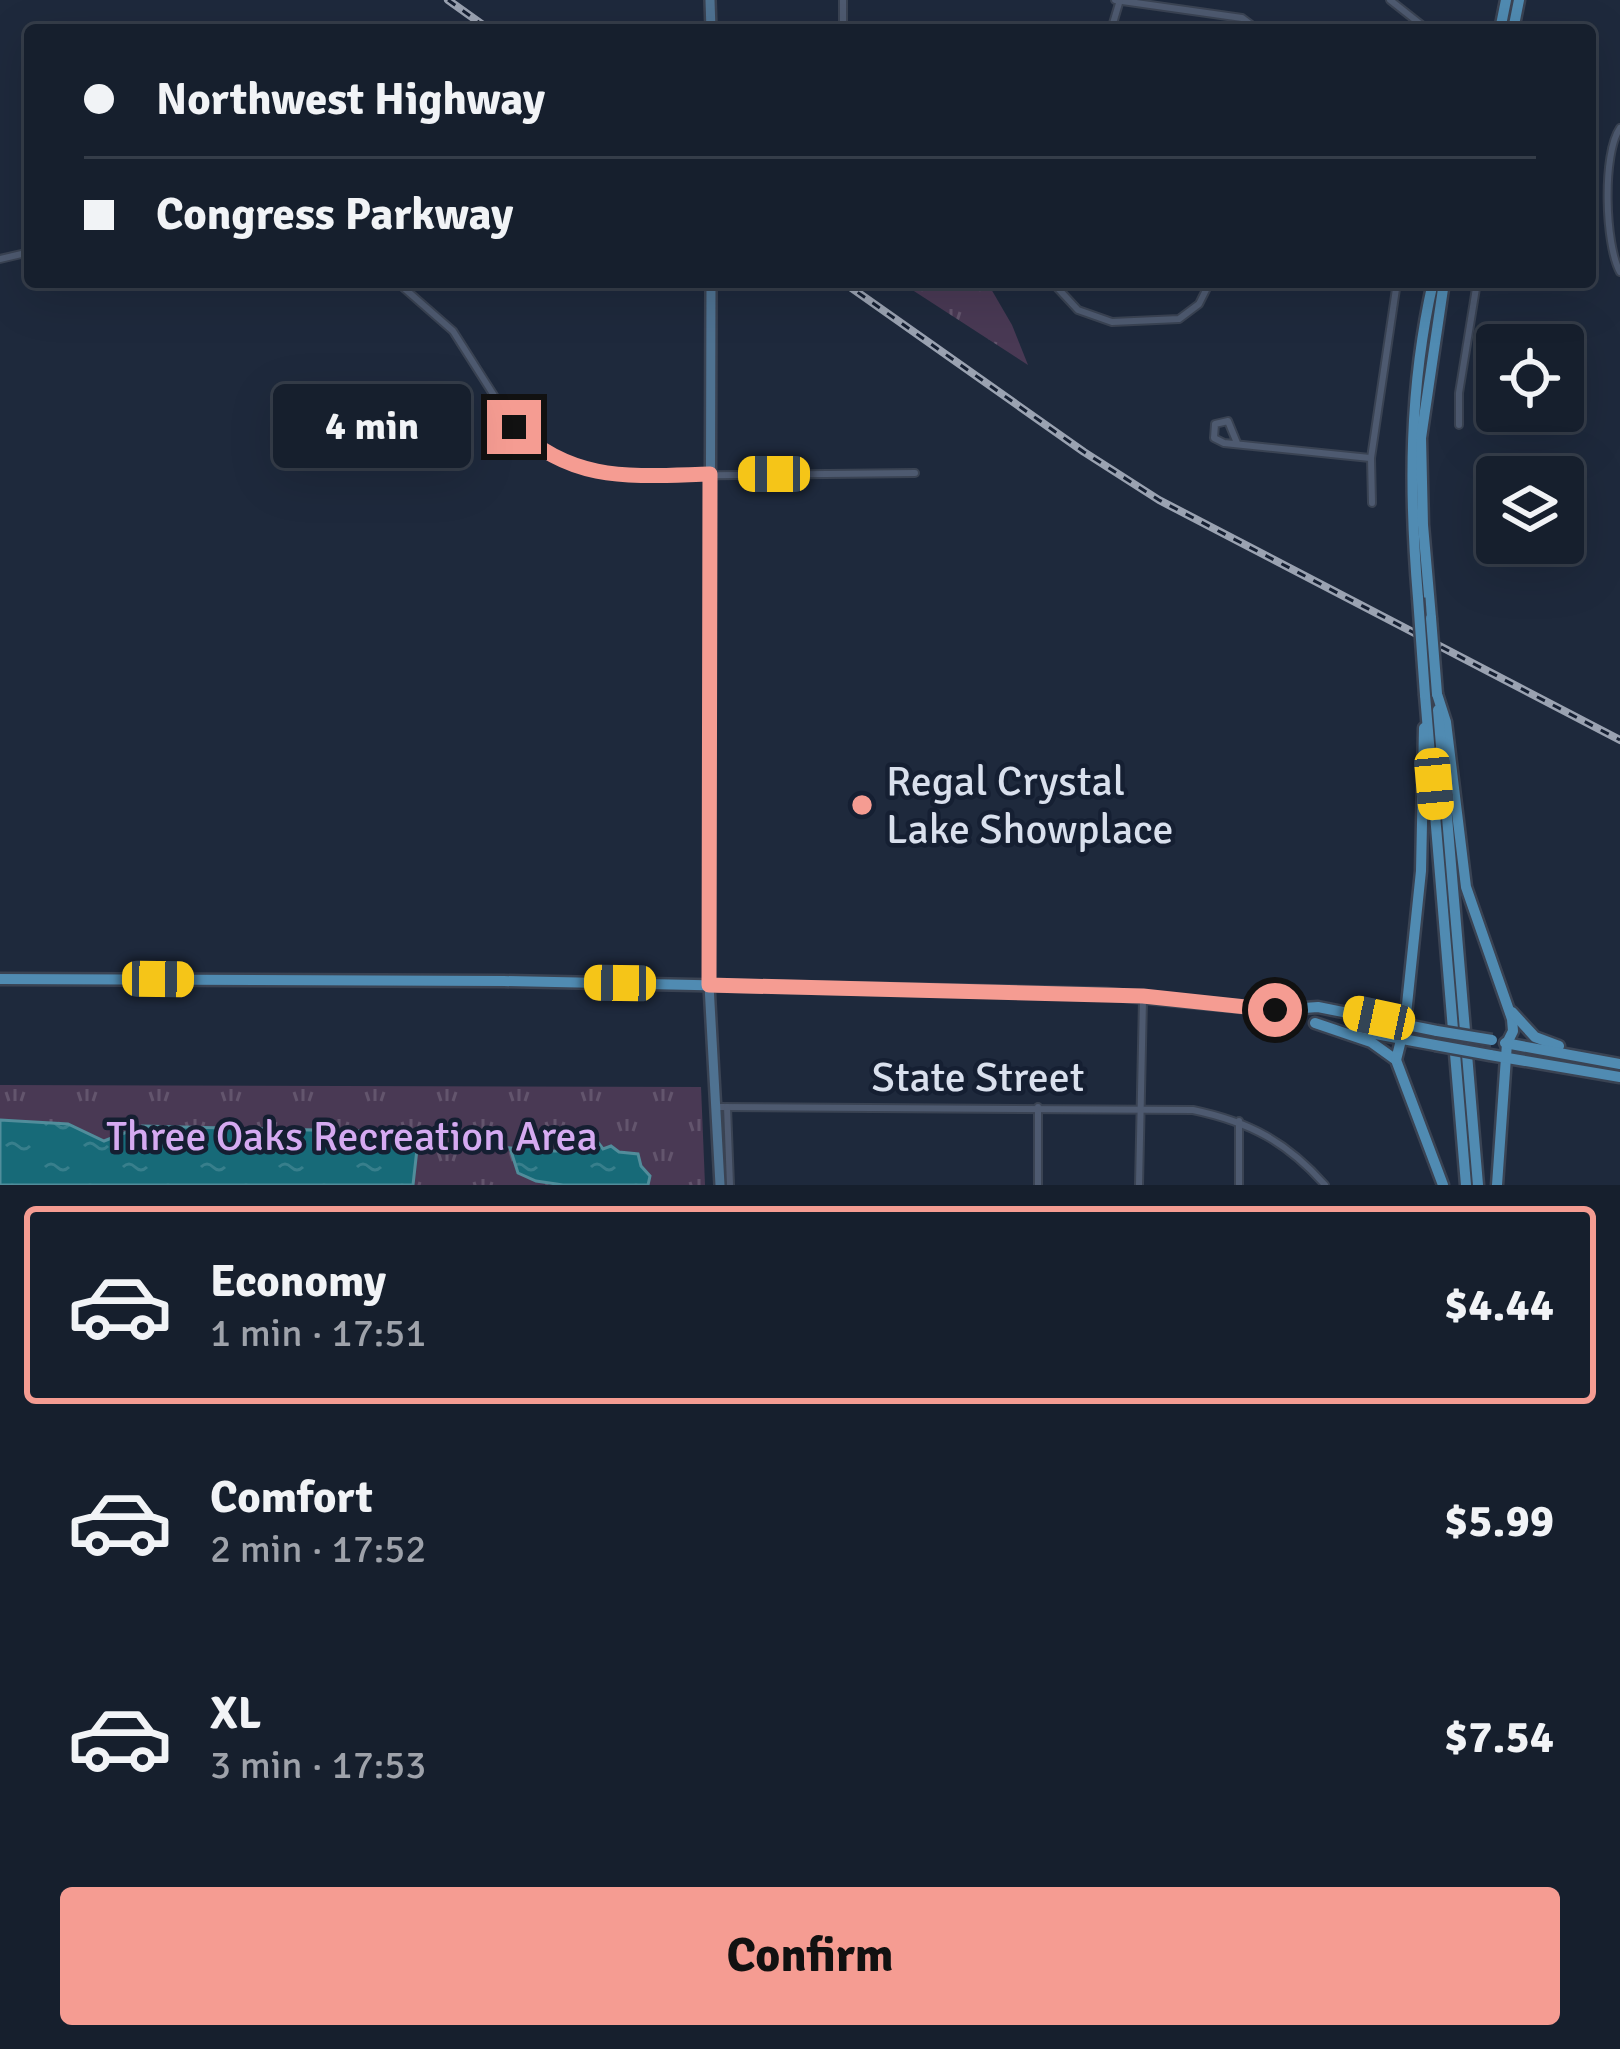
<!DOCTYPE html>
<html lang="en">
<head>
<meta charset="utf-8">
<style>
  body { margin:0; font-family:Signika,sans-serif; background:#1f2735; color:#f1f3f6; height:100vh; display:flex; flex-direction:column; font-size:45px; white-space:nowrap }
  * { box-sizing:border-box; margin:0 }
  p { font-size:39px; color:#9ea2aa }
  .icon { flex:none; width:66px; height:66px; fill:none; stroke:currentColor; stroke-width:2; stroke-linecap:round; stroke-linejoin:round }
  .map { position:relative; height:1185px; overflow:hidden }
  .details { display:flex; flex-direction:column; background:#161f2d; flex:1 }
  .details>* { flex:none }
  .top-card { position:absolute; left:24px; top:24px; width:1572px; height:264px; border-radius:12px; box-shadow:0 12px 48px #0002,0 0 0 3px #353d49; display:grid; align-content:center; height:264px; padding:0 60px; background:#161f2d }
  .buttons { position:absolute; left:1476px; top:324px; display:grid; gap:24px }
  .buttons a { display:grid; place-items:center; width:108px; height:108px; border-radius:12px; background:#161f2d; box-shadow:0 12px 48px #0002,0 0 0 3px #353d49; font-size:60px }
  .end { position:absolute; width:54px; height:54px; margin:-27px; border:15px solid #f59c92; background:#111; box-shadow:0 0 0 6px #111 }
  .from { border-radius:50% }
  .bubble { position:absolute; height:84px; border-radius:12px; background:#161f2d; box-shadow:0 12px 48px #0002,0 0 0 3px #353d49; font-size:39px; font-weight:700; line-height:84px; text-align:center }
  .car { position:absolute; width:36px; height:72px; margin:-36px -18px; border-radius:15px; box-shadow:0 0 9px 3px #0007; background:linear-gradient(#f5c518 24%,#345 0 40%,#f5c518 0 76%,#345 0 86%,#f5c518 0) }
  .top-card b { display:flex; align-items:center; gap:42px; height:114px; font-size:45px }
  .top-card b+b { border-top:3px solid #353d49 }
  .top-card i { width:30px; height:30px; background:#f1f3f6 }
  ul { padding:21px 0 0; list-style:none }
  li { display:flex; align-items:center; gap:36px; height:198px; margin:0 24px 18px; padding:0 36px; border:6px solid transparent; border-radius:12px }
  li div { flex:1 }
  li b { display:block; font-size:45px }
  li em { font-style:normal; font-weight:700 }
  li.current { border-color:#f59c92 }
  li>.icon { width:108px; height:108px; stroke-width:1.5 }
  .action { display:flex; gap:24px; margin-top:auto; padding:24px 60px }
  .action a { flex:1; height:138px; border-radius:12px; background:#f59c92; color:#111; font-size:48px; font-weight:700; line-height:138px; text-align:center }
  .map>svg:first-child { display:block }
  .park { fill:url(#park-tufts) }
  .water { fill:url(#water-ripples); stroke:#518d9b; stroke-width:3 }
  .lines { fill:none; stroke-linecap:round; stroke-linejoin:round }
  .street-casing { stroke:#3a4353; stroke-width:10 }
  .secondary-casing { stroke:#3a4353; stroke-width:14 }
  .primary-casing { stroke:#3a4353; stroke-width:15 }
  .street { stroke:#4e5a70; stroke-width:6 }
  .secondary { stroke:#4f7291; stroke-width:9 }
  .primary { stroke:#508bb2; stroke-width:10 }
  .rail-casing { stroke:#9aa2b1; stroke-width:8 }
  .rail { stroke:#151f32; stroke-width:3; stroke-dasharray:9; stroke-linecap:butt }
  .primary-bridge-casing { stroke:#3a4353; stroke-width:15; stroke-linecap:butt }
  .primary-bridge { stroke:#508bb2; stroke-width:10 }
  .route { stroke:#f59c92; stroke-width:15 }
  .poi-dot { fill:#f59c92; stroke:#151f32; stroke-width:4.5 }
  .labels { text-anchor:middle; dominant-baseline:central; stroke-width:9; stroke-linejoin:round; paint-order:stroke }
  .poi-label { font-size:42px; fill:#d9e0ed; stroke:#151f32; text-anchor:start }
  .street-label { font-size:42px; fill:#d9e0ed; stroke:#151f32 }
  .park-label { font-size:42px; fill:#d5aaf1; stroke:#151f32 }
</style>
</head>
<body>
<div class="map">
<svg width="1620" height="1185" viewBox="0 0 1620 1185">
  <defs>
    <pattern id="park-tufts" width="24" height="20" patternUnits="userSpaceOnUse" patternTransform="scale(3)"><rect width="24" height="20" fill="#493954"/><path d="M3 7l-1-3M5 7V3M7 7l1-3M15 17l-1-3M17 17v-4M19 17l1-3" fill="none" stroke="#63556d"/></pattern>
    <pattern id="water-ripples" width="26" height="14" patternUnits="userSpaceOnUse" patternTransform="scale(3)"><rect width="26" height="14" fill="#176a78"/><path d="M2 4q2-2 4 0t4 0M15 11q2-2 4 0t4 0" fill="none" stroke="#387f8c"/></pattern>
  </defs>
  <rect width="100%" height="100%" fill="#1e293c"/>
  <g class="park">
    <path d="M 900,282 L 987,282 L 1012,325 L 1028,365 Z"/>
    <path d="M 0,1085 L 701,1087 L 705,1185 L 0,1185 Z"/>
  </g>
  <g class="water">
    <path d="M 0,1120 L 68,1124 L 104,1141 L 142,1126 L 398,1132 L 417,1149 L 413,1185 L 0,1185 Z"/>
    <path d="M 534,1141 C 544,1157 567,1151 582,1143 L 586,1143 L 586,1147 L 597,1141 L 603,1149 L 611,1146 L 619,1152 L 638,1154 L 641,1166 L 650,1176 L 648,1185 L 563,1185 L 536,1181 L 518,1173 L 510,1148 L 522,1149 Z"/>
  </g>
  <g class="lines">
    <g class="street-casing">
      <g id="street">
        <path d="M 843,0 L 843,30"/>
        <path d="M 1115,0 L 1242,18 L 1258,30"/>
        <path d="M 1390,0 L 1428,30"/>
        <path d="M 1111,30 L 1120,0"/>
        <path d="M 1620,128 C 1602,154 1605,245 1620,272"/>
        <path d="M 0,259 L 30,252"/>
        <path d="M 397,282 L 453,331 L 514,427 L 532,444 L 573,467 L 643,476 L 915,473"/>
        <path d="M 1052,282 L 1078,310 L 1112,322 L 1179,319 L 1199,304 L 1210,282"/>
        <path d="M 1459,425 L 1459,393 L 1477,282"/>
        <path d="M 1237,443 L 1228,421 L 1215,424 L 1214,438 L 1224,443 L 1370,458"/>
        <path d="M 1372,503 L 1371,458 L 1397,282"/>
        <path d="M 717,1107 L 1193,1110 C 1250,1122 1287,1142 1325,1185"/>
        <path d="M 727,1107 L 730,1185"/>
        <path d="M 1038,1107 L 1038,1185"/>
        <path d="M 1139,1185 L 1143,999"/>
        <path d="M 1239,1185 L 1239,1121"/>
      </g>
    </g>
    <g class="secondary-casing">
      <g id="secondary">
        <path d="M 710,0 L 711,30"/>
        <path d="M 711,282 L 709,985 L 720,1185"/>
      </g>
    </g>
    <g class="primary-casing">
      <g id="primary">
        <path d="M 1500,30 L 1506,0"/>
        <path d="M 1513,30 L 1519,0"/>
        <path d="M 1418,598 C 1409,490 1409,388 1433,282"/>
        <path d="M 1431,618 L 1423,525 L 1421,438 L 1444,282"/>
        <path d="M 1437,694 L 1446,722 L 1466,887 L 1512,1019 L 1513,1031 L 1507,1043 L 1497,1185"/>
        <path d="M 1425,695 L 1466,1185"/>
        <path d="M 1438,710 L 1478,1185"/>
        <path d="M 0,979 L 504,981 L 1106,994 L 1275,1010 L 1318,1007 L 1437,1031"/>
        <path d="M 1512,1012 L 1535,1037 L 1559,1046"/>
        <path d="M 1315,1023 L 1371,1042 L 1396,1060 L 1443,1185"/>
        <path d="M 1354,1030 L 1435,1045"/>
        <path d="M 1505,1043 L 1620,1064"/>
        <path d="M 1490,1055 L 1620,1077"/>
        <path d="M 1396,1060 L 1405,1024 L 1421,871 L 1424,728"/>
      </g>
    </g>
    <use href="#street" class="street"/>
    <use href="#secondary" class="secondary"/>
    <use href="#primary" class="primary"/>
    <g class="rail-casing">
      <g id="rail">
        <path d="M 448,0 L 490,30"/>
        <path d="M 843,282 L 1084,452 L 1159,500 L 1620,740"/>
      </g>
    </g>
    <use href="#rail" class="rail"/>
    <g class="primary-bridge-casing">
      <g id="primary-bridge">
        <path d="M 1418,598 L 1425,695"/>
        <path d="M 1431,618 L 1437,694"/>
        <path d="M 1437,1031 L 1492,1040"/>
        <path d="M 1435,1045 L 1490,1055"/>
      </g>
    </g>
    <use href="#primary-bridge" class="primary-bridge"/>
  </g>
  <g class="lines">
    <path class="route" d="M 514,427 C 574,484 633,476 710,474 L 709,985 L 1143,996 L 1275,1010"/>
  </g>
  <circle class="poi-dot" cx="862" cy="805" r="12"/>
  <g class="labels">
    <g class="poi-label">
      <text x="886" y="781">Regal Crystal<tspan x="886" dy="48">Lake Showplace</tspan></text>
    </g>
    <g class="street-label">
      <text x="978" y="1077">State Street</text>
    </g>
    <g class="park-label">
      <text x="352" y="1136">Three Oaks Recreation Area</text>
    </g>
  </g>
</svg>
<div class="buttons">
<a><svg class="icon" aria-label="locate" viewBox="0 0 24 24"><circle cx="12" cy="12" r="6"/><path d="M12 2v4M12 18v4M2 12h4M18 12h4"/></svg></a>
<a><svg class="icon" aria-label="layers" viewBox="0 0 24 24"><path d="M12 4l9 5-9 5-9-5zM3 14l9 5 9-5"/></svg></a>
</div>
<i class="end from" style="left:1275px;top:1010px"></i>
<i class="end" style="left:514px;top:427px"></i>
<div class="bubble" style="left:273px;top:384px;width:198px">4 min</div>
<i class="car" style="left:774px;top:474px;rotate:270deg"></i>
<i class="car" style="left:1434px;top:784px;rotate:175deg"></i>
<i class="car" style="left:158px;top:979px;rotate:91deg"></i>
<i class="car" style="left:620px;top:983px;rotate:271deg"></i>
<i class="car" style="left:1379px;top:1018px;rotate:282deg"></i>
<div class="top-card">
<b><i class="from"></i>Northwest Highway</b>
<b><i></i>Congress Parkway</b>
</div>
</div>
<section class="details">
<ul>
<li class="current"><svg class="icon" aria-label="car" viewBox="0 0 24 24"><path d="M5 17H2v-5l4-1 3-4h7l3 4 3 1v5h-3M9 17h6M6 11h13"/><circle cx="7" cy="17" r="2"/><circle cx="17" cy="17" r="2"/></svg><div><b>Economy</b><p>1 min · 17:51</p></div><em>$4.44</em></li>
<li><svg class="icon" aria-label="car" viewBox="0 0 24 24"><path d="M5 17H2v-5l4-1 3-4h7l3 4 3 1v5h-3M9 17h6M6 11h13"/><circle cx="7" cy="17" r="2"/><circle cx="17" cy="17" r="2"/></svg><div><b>Comfort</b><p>2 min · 17:52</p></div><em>$5.99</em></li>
<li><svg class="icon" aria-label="car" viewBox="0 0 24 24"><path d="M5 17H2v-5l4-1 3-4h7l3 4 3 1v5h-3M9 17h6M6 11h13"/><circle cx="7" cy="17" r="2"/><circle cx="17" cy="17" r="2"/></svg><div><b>XL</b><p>3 min · 17:53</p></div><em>$7.54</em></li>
</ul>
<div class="action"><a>Confirm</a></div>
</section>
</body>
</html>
